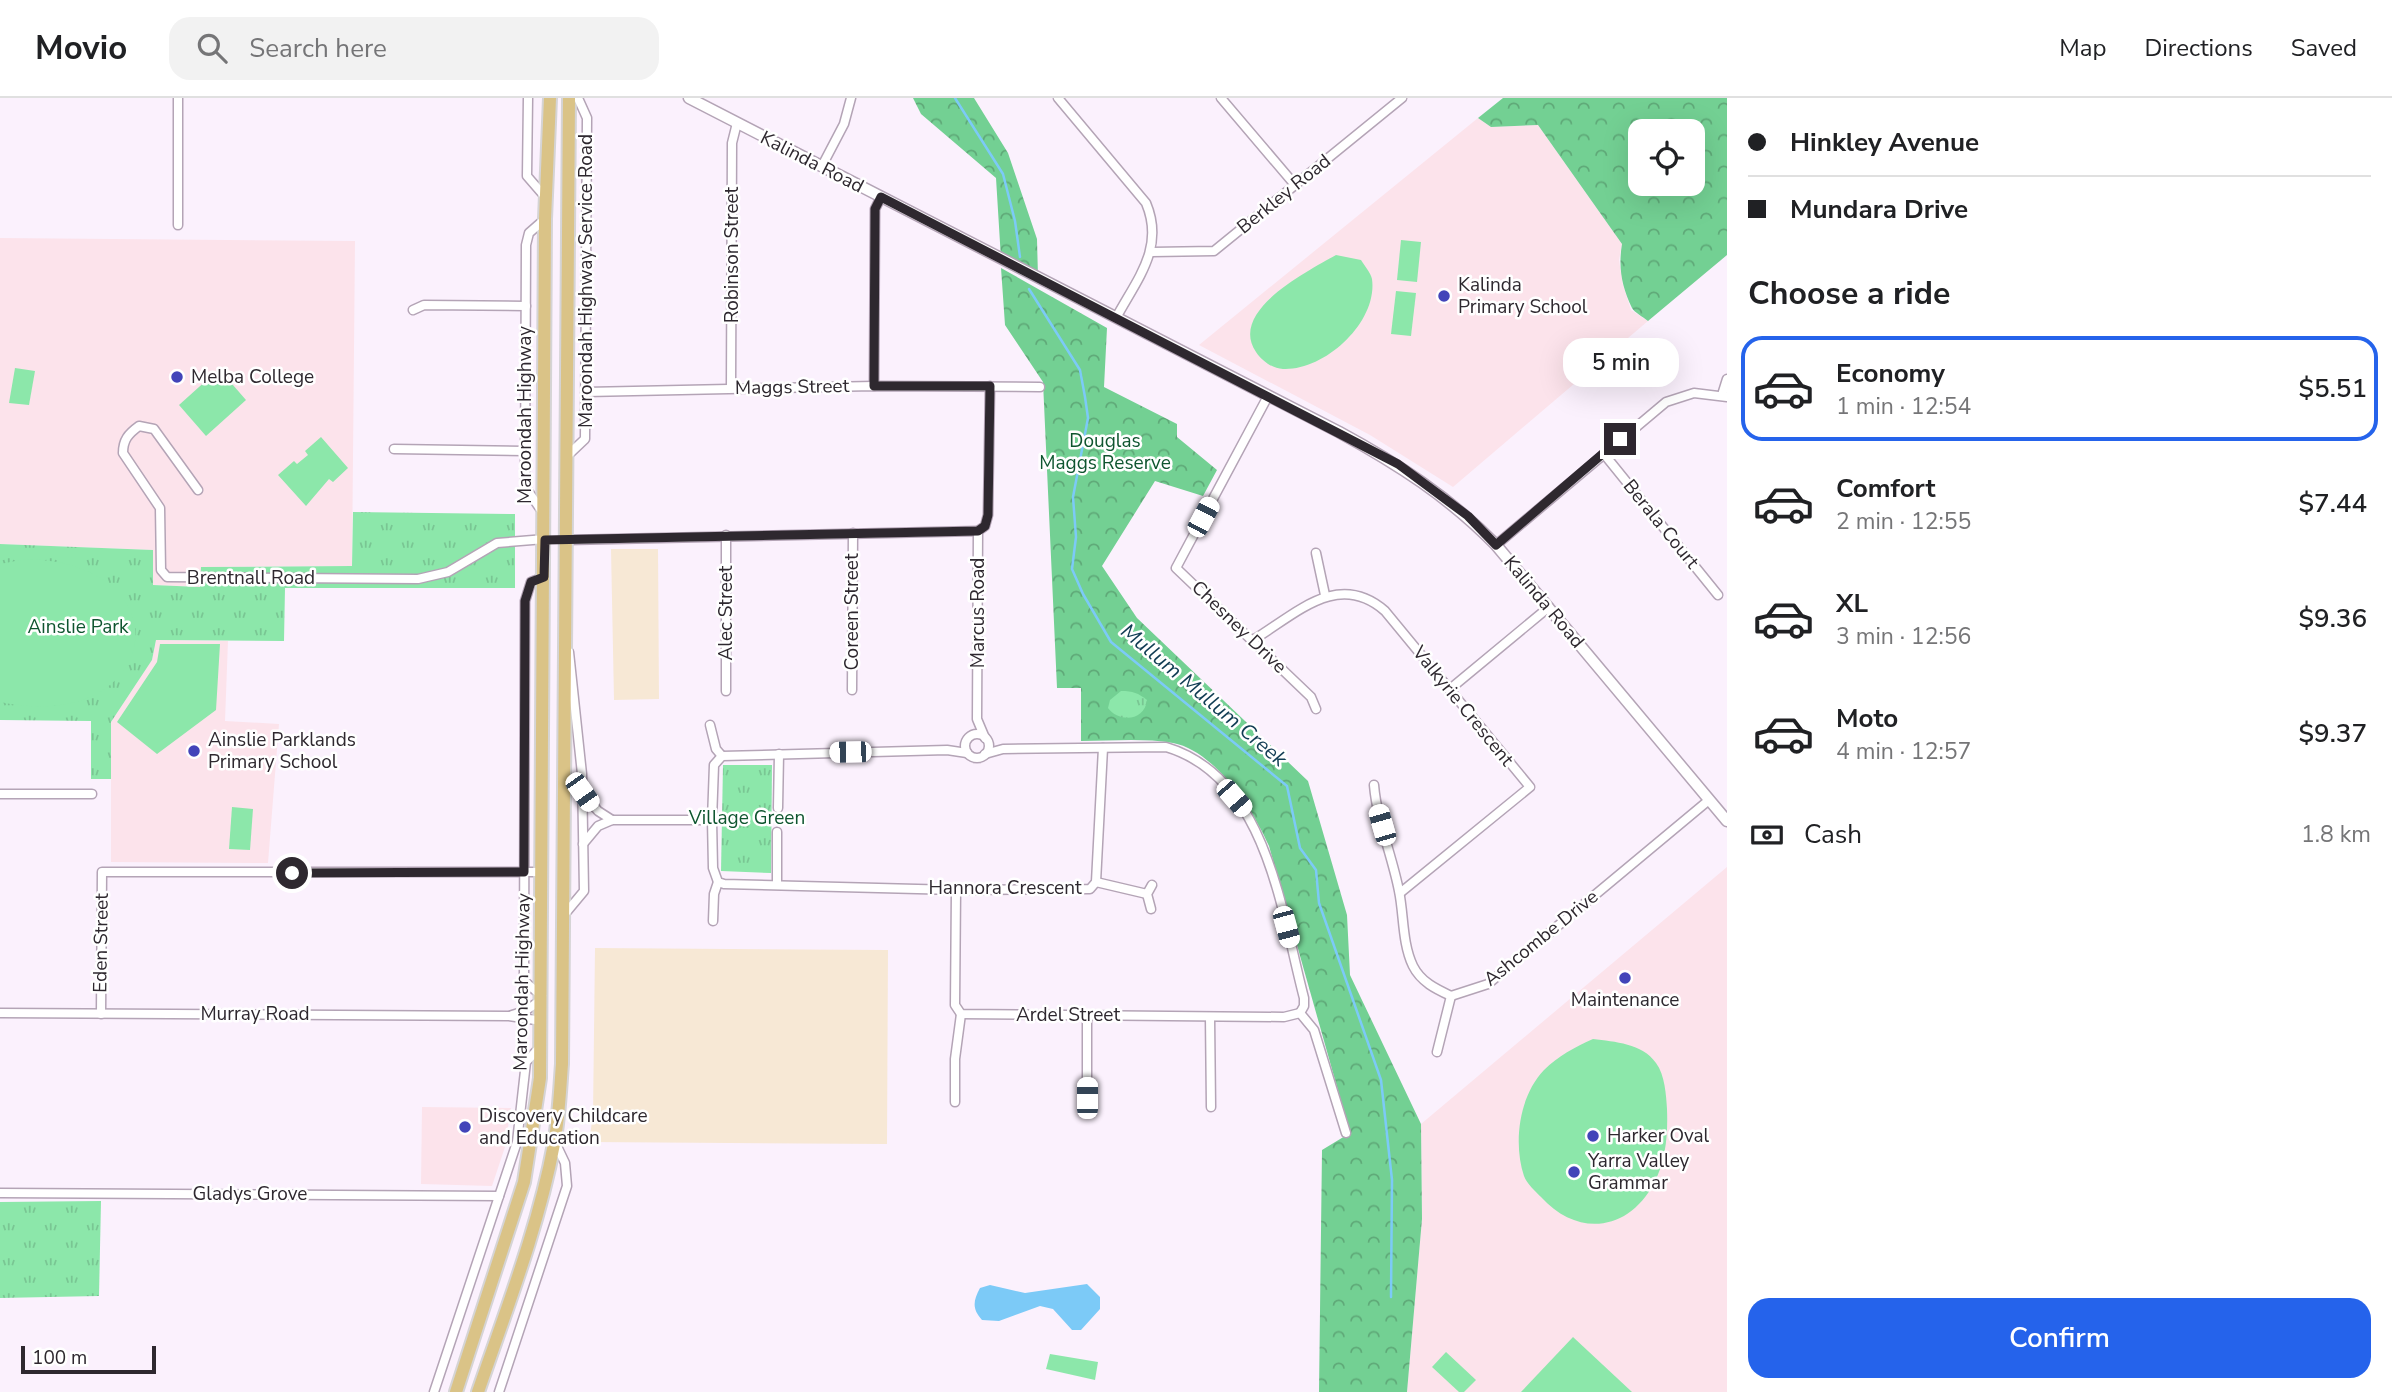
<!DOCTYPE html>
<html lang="en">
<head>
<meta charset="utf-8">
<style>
  body { margin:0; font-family:"Nunito Sans",sans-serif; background:#f2f2f2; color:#202124; height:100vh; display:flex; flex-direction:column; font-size:26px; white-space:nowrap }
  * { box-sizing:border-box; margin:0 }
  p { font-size:23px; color:#757577 }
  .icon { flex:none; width:38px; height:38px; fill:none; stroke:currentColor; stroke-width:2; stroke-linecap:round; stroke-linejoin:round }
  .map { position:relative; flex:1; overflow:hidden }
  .sheet { display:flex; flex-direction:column; background:#fff; width:665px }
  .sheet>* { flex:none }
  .hud { display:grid; align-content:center; height:154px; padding:0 21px; background:#fff }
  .buttons { position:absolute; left:1628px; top:21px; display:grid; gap:14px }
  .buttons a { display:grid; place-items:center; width:77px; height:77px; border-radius:14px; background:#fff; box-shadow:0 7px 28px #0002; font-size:35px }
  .scale { position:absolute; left:21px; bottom:18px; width:135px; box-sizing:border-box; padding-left:7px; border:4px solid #2e282f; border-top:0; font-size:19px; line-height:24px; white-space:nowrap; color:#2e282f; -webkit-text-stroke:5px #fff; paint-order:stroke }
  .end { position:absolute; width:32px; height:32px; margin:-16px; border:9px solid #2e282f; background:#fff; box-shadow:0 0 0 4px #fff }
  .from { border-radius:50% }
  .bubble { position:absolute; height:49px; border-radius:21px; background:#fff; box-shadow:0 7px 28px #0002; font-size:23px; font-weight:600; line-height:49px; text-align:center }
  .car { position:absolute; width:21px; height:42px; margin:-21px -10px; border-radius:9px; box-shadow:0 0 5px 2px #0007; background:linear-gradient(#fff 24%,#345 0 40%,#fff 0 76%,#345 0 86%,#fff 0) }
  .hud b { display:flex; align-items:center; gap:24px; height:66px; font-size:26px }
  .hud b+b { border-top:2px solid #e0e0e0 }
  .hud i { width:18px; height:18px; background:#202124 }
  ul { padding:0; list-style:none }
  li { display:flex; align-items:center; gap:21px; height:105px; margin:0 14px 10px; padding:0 7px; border:4px solid transparent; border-radius:21px }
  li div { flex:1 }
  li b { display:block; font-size:26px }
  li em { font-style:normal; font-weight:600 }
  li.selected { border-color:#2563eb }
  li>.icon { width:63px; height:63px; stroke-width:1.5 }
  h2 { padding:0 21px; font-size:32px; line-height:84px }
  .pay { display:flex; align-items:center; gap:18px; height:77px; padding:0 21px; font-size:26px }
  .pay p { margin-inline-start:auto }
  .cta { display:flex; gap:14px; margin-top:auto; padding:14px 21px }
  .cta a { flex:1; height:80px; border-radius:21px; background:#2563eb; color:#fff; font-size:28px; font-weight:600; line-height:80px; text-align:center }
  header { display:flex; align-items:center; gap:42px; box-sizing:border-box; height:98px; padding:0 35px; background:#fff; border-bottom:2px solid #e0e0e0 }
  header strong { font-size:33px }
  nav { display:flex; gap:38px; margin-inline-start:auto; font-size:24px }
  .search { width:490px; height:63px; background:#f2f2f2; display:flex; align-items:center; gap:18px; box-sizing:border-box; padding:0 24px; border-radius:21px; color:#757577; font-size:26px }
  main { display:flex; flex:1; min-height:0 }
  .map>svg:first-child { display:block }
  .commercial { fill:#f7e8d5 }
  .education { fill:#fce3eb }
  .forest { fill:url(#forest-crowns); fill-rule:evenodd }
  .park { fill:url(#park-tufts) }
  .pitch { fill:#8ce7aa }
  .water { fill:#7ccaf7 }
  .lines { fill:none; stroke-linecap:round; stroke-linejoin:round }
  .stream { stroke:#7ccaf7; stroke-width:2.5 }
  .minor-casing { stroke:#b4a4b6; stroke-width:11 }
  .tertiary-casing { stroke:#b4a4b6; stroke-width:13 }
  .trunk-casing { stroke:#d5d4d5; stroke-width:16 }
  .minor { stroke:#fff; stroke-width:8 }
  .tertiary { stroke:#fff; stroke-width:10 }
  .trunk { stroke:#dac387; stroke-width:12 }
  .route { stroke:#2e282f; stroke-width:9 }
  .poi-dot { fill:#4244b9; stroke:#fff; stroke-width:2.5 }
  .labels { text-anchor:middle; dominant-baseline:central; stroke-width:5; stroke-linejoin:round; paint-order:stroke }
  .street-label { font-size:19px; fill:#2e282f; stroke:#fff }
  .poi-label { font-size:19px; fill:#2e282f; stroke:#fff; text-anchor:start }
  .park-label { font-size:19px; fill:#0e552f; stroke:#fff }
  .water-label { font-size:21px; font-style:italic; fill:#103c53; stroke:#fff }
</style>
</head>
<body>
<header>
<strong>Movio</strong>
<div class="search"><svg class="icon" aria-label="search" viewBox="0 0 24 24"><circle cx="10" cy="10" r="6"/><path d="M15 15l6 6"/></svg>Search here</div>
<nav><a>Map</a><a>Directions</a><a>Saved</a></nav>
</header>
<main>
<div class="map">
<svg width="1727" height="1294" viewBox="0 0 1727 1294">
  <defs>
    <pattern id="forest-crowns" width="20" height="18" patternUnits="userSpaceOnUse" patternTransform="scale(1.75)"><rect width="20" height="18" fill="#73d093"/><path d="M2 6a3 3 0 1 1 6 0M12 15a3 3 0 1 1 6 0" fill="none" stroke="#5fa978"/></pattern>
    <pattern id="park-tufts" width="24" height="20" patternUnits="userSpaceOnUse" patternTransform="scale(1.75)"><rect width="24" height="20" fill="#8ce7aa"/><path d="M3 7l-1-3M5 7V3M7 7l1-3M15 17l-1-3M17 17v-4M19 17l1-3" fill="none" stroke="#79c693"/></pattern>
  </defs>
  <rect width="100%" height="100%" fill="#fbf1fd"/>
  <g class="commercial">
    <path d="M 611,451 L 658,451 L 659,601 L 614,602 Z"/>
    <path d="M 595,850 L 888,852 L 887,1046 L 589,1044 L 593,1017 Z"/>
  </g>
  <g class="education">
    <path d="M 1478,20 L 1491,29 L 1538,27 L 1622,146 L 1619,162 L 1623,187 L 1631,212 L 1648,223 L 1453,389 L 1370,337 L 1199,247 Z"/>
    <path d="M 0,140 L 355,143 L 352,468 L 202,469 L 201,489 L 153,487 L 153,452 L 0,446 Z"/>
    <path d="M 156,542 L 228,543 L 225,623 L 279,626 L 268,765 L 111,764 L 111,624 L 152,562 Z"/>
    <path d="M 1727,769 L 1727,1294 L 1407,1294 L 1422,1121 L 1421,1026 Z"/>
    <path d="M 422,1009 L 511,1010 L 505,1049 L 492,1088 L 421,1086 Z"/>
  </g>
  <g class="forest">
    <path d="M 913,0 L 974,0 L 1008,55 L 1037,141 L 1038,179 L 1001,161 L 996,80 L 921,16 Z"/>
    <path d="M 1503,0 L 1727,0 L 1727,157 L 1648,223 C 1643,219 1634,214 1632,210 C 1622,189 1618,170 1622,146 L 1538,27 L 1491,29 L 1478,20 ZM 1640,33 L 1692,33 L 1692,86 L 1640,86 Z"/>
    <path d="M 1001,170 L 1107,230 L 1104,289 L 1177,326 L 1177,339 L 1217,372 L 1203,398 L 1155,383 L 1102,468 L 1137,520 L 1308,683 L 1347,817 L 1350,877 L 1421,1026 L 1422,1121 L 1407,1294 L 1319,1294 L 1322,1052 L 1350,1035 L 1269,748 C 1253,712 1215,653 1173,645 C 1143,640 1111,643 1081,643 L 1081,590 L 1057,590 L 1043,284 L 1005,227 Z"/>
  </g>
  <g class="park">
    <path d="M 353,414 L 515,416 L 515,490 L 285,490 L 284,543 L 156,542 L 152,562 L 111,624 L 111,681 L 91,681 L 91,623 L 0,622 L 0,446 L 153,452 L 153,487 L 200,489 L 201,469 L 352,468 Z"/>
    <path d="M 1121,593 C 1133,593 1138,595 1147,602 C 1145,623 1119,625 1108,610 L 1110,602 Z"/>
    <path d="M 723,667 L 772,667 L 771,775 L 721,773 Z"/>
    <path d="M 101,1103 L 99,1198 L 0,1200 L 0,1104 Z"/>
  </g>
  <g class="pitch">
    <path d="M 1401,142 L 1421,144 L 1417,184 L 1397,182 Z"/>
    <path d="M 1336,157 L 1361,162 C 1364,167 1371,175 1372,181 C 1378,224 1325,273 1283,271 C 1273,271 1262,263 1256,254 C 1228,213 1308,173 1336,157 Z"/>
    <path d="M 1396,193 L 1416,195 L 1411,238 L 1391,236 Z"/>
    <path d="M 15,270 L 35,273 L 29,307 L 9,305 Z"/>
    <path d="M 219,271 L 246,302 L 206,338 L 179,307 Z"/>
    <path d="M 321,339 L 348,370 L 333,384 L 329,381 L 306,408 L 278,377 L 294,363 L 297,366 L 308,357 L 305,353 Z"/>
    <path d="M 26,461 C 189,465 161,638 0,604 L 0,466 Z"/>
    <path d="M 160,546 L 220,546 L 216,612 L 157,656 L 117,624 L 157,564 Z"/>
    <path d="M 232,709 L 253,711 L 250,752 L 229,751 Z"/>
    <path d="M 1593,941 C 1615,944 1642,945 1656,965 C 1665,977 1666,997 1667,1011 C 1668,1036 1666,1063 1654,1085 C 1629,1133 1578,1140 1541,1099 C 1535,1093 1527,1086 1524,1078 C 1513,1045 1519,998 1544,972 C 1558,958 1575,949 1593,941 Z"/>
    <path d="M 1573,1239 L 1632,1294 L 1521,1294 Z"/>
    <path d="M 1446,1254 L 1476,1282 L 1464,1294 L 1459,1294 L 1432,1269 Z"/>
    <path d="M 1050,1256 L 1098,1264 L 1095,1282 L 1046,1271 Z"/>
  </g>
  <path class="water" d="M 1087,1186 L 1100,1199 L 1100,1211 L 1081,1232 L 1072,1232 L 1053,1211 L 1040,1208 L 999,1223 L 982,1222 C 972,1211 973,1203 980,1190 L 990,1187 L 1025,1195 Z"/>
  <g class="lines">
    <g class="stream">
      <path d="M 955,0 L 1003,76 L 1015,123 L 1020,159"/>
      <path d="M 1029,191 L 1080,272 L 1085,299 L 1088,320 L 1073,399 L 1076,439 L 1072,471 L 1083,496 L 1111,544 L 1287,688 L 1300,750 L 1316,772 L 1319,805 L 1381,982 L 1392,1082 L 1391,1199"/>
    </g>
    <g class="minor-casing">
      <g id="minor">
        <path d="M 528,0 L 527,78 L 546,100"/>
        <path d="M 1058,0 L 1146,105 C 1165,150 1137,181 1116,220"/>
        <path d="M 1221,0 L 1295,87"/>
        <path d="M 822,68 L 844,26 L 851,0"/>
        <path d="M 178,127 L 178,0"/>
        <path d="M 1152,154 L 1214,153 L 1402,0"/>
        <path d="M 413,212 L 424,207 L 526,208"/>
        <path d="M 874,288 L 875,111 L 881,99"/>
        <path d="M 731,290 L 732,45 L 737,25"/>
        <path d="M 586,294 L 874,288 L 1040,289"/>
        <path d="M 1722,297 L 1727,281"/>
        <path d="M 1268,298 L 1176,470 L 1311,599 L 1316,611"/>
        <path d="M 394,351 L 525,353"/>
        <path d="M 1604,356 L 1718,497"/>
        <path d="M 566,359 L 585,341 L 587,20 L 578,0"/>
        <path d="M 198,392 L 154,331 L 139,328 C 128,336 123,342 123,355 L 160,410 L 161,472 L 167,479 L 418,481 L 448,474 L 497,445 L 545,441"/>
        <path d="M 543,415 L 526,390 L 525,378 L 526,147 L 529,135 L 545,121"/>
        <path d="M 726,437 L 726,593"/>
        <path d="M 567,442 L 978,433"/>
        <path d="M 1496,447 L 1666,304 L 1694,295 L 1727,299"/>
        <path d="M 1316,455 L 1325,497"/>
        <path d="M 1253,542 C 1296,516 1338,472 1385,513 L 1530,689 L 1400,795"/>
        <path d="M 1450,591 L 1549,509"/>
        <path d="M 852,592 L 853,435"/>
        <path d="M 710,627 L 716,651 L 722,658"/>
        <circle cx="977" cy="648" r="12"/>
        <path d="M 985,640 L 977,621 L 978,433 L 985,428 L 988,417 L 990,288"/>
        <path d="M 985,656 L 1003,651 L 1166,649 C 1267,679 1281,813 1304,900 L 1304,908 L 1300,915 L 1314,932 L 1346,1035"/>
        <path d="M 1374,687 C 1377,723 1392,757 1399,793 C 1404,817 1402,845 1413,868 C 1421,884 1436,891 1451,898 L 1488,886 L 1709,702"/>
        <path d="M 582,694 L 598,713 L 612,722"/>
        <path d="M 0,696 L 92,696"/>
        <path d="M 778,710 L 779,656"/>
        <path d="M 712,722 L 713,770 L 718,784 L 724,786 L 956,792 L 1090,791 L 1096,784 L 1103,650"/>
        <path d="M 583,746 L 598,728 L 612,722 L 712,722 L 714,667 L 722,658 L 947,652 L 967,655"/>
        <path d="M 1096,784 L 1147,796"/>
        <path d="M 777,786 L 777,734"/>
        <path d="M 956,792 L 955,907 L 961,916 L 1284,919 L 1300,915"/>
        <path d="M 1151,811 L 1147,796 L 1152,787"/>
        <path d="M 564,817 L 584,793 L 582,676 L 569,554"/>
        <path d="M 713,823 L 714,796 L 718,784"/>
        <path d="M 542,898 L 524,883 L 524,873 L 525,503 L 531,484 L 544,479"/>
        <path d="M 0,915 L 509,918 L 542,923"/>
        <path d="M 101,916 L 102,774 L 543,774"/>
        <path d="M 512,917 L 525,913 L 541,902"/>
        <path d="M 1087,917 L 1087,1000"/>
        <path d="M 1210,919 L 1211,1009"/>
        <path d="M 1437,954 L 1451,898"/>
        <path d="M 955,1004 L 955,961 L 961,916"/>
        <path d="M 0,1095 L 499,1098"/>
        <path d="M 434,1294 L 517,1044 L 526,964 L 540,949"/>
        <path d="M 499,1294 L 567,1088 L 565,1065 L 555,1044"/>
      </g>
    </g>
    <g class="tertiary-casing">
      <path id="tertiary" d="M 689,0 L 1339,334 C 1398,366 1449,399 1496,447 L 1727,723"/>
    </g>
    <g class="trunk-casing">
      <g id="trunk">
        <path d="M 456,1294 L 524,1084 L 540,980 L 545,121 L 550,0"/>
        <path d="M 478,1294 C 506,1212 538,1131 554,1046 C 559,1020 560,992 562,966 L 569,0"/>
      </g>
    </g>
    <use href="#minor" class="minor"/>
    <use href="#tertiary" class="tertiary"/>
    <use href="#trunk" class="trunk"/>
  </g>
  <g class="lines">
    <path class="route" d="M 292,775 L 524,774 L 525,503 L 531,484 L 544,479 L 545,442 L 978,433 L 985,428 L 988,417 L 990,288 L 874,288 L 875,111 L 881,99 L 1398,366 L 1468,418 L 1496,447 L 1620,341"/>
  </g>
  <g class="poi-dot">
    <circle cx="1444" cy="198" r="7"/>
    <circle cx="177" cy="279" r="7"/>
    <circle cx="194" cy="653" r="7"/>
    <circle cx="1625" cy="880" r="7"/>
    <circle cx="465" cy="1029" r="7"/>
    <circle cx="1593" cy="1038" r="7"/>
    <circle cx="1574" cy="1074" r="7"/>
  </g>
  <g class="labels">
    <g class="street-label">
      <text transform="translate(812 64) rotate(27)">Kalinda Road</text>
      <text transform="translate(1284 96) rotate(-39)">Berkley Road</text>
      <text transform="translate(732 157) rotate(-90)">Robinson Street</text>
      <text transform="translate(586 183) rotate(-90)">Maroondah Highway Service Road</text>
      <text transform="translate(792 289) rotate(-1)">Maggs Street</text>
      <text transform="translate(525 317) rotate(-90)">Maroondah Highway</text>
      <text transform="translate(1661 426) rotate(51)">Berala Court</text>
      <text x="251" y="480">Brentnall Road</text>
      <text transform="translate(1544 504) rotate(50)">Kalinda Road</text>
      <text transform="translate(852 514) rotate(-90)">Coreen Street</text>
      <text transform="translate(726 515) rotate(-90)">Alec Street</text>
      <text transform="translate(978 515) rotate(-90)">Marcus Road</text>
      <text transform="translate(1239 529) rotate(44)">Chesney Drive</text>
      <text transform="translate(1463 608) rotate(51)">Valkyrie Crescent</text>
      <text x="1005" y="790">Hannora Crescent</text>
      <text transform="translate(1541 840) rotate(-39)">Ashcombe Drive</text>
      <text transform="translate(101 845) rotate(-89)">Eden Street</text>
      <text transform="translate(522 884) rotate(-89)">Maroondah Highway</text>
      <text x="255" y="916">Murray Road</text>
      <text x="1068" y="917">Ardel Street</text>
      <text x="250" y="1096">Gladys Grove</text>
    </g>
    <g class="poi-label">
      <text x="1458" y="187">Kalinda<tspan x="1458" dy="22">Primary School</tspan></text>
      <text x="191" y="279">Melba College</text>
      <text x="208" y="642">Ainslie Parklands<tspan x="208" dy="22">Primary School</tspan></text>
      <text x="1625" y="902" text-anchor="middle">Maintenance</text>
      <text x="479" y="1018">Discovery Childcare<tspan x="479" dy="22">and Education</tspan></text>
      <text x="1607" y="1038">Harker Oval</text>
      <text x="1588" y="1063">Yarra Valley<tspan x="1588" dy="22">Grammar</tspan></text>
    </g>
    <g class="park-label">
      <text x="1105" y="343">Douglas<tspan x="1105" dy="22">Maggs Reserve</tspan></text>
      <text x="78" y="529">Ainslie Park</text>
      <text x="747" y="720">Village Green</text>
    </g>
    <g class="water-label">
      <text transform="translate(1204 597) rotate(40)">Mullum Mullum Creek</text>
    </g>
  </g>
</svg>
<div class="buttons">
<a><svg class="icon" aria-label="locate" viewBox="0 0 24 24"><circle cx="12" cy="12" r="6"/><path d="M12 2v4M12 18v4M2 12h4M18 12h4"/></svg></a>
</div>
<div class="scale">100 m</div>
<i class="end from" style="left:292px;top:775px"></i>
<i class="end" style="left:1620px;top:341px"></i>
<div class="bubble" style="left:1563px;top:240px;width:116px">5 min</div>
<i class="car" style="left:1203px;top:419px;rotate:28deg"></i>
<i class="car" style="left:850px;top:654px;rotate:269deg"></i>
<i class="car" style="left:582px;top:694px;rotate:145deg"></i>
<i class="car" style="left:1234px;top:700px;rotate:139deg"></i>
<i class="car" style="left:1382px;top:727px;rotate:344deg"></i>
<i class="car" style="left:1286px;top:829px;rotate:165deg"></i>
<i class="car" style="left:1087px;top:1000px;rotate:0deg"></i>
</div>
<section class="sheet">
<div class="hud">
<b><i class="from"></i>Hinkley Avenue</b>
<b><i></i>Mundara Drive</b>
</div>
<h2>Choose a ride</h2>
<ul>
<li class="selected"><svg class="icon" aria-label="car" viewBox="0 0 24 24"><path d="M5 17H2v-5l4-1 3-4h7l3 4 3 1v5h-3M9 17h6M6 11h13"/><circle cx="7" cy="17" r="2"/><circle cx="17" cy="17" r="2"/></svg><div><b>Economy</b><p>1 min · 12:54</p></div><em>$5.51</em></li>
<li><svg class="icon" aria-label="car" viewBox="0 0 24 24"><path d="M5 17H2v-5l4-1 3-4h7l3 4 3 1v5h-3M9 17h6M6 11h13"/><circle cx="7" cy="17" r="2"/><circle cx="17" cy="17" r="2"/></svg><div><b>Comfort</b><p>2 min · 12:55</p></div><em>$7.44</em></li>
<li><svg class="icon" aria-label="car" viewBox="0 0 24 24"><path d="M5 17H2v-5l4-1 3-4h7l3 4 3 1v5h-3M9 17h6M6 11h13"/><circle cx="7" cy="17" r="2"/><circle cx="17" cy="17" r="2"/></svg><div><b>XL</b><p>3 min · 12:56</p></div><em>$9.36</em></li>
<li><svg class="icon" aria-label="car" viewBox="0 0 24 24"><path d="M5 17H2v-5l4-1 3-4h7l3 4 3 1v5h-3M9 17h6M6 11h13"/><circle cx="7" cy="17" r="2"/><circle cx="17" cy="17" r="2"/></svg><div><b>Moto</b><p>4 min · 12:57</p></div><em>$9.37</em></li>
</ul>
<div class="pay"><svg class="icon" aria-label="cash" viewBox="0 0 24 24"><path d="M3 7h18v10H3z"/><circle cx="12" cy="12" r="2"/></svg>Cash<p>1.8 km</p></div>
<div class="cta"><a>Confirm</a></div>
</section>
</main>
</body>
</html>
